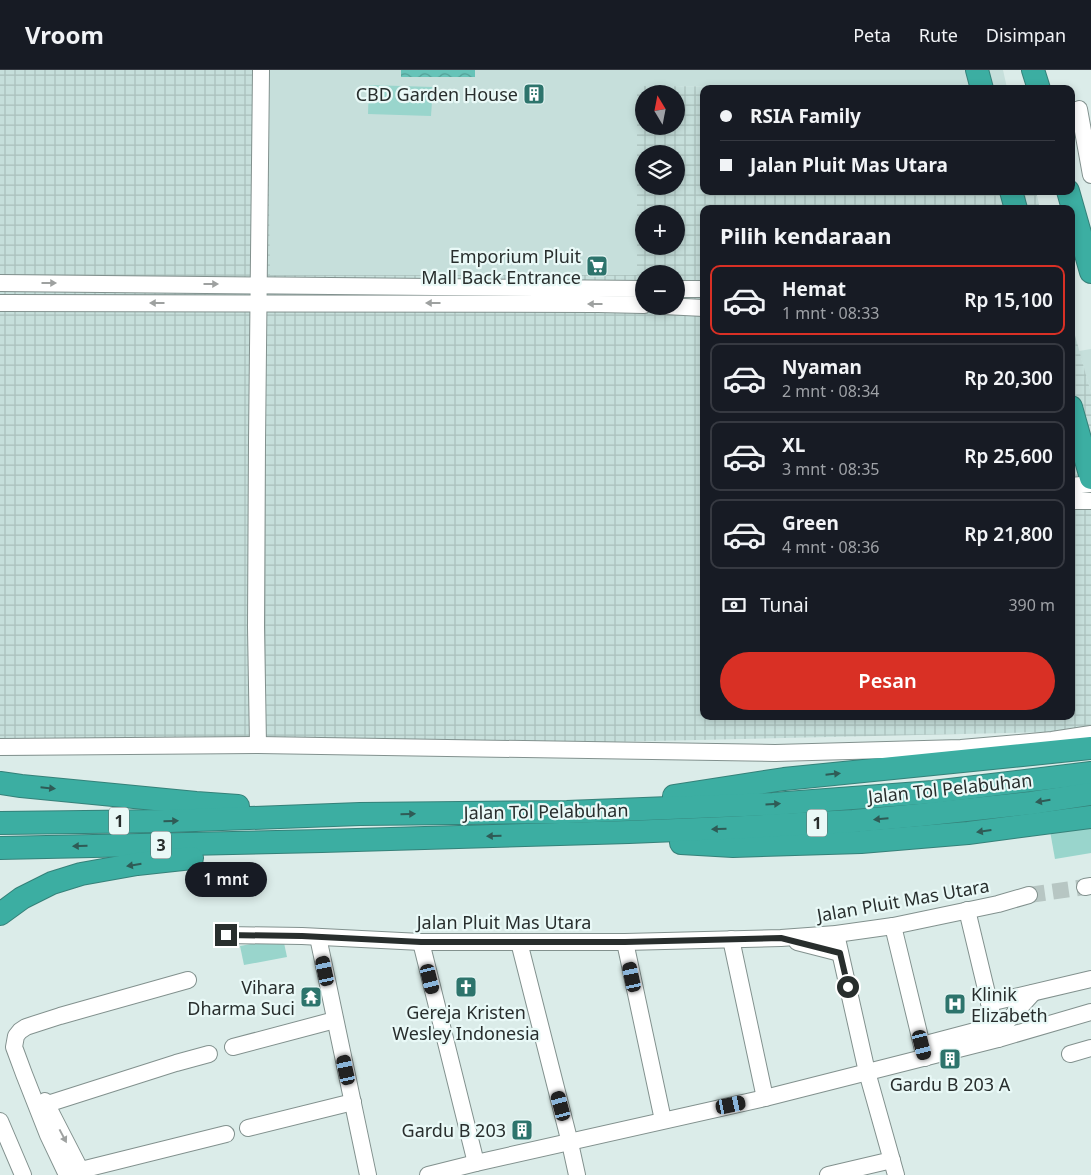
<!DOCTYPE html>
<html lang="id">
<head>
<meta charset="utf-8">
<style>
  body { margin:0; font-family:"Noto Sans",sans-serif; background:#242831; color:#f1f3f6; height:100vh; display:flex; flex-direction:column; font-size:19px; white-space:nowrap }
  * { box-sizing:border-box; margin:0 }
  p { font-size:16px; color:#9ea1a6 }
  .icon { flex:none; width:28px; height:28px; fill:none; stroke:currentColor; stroke-width:2; stroke-linecap:round; stroke-linejoin:round }
  .map { position:relative; flex:1; overflow:hidden }
  .sheet { position:absolute; left:700px; top:135px; width:375px; height:515px; display:flex; flex-direction:column; background:#171b24; border-radius:10px; box-shadow:0 2px 8px #0003 }
  .sheet>* { flex:none }
  .guide { position:absolute; left:700px; top:15px; width:375px; height:110px; border-radius:10px; box-shadow:0 2px 8px #0003; display:grid; align-content:center; height:110px; padding:0 20px; background:#171b24 }
  .needle { width:32px; rotate:350deg }
  .fabs { position:absolute; left:635px; top:15px; display:grid; gap:10px }
  .fabs a { display:grid; place-items:center; width:50px; height:50px; border-radius:50%; background:#171b24; box-shadow:0 2px 8px #0003; font-size:25px }
  .end { position:absolute; width:22px; height:22px; margin:-11px; border:6px solid #282e2d; background:#fff; box-shadow:0 0 0 2px #fff }
  .from { border-radius:50% }
  .bubble { position:absolute; height:35px; border-radius:18px; background:#171b24; box-shadow:0 2px 8px #0003; font-size:16px; font-weight:600; line-height:35px; text-align:center }
  .car { position:absolute; width:15px; height:30px; margin:-15px -8px; border-radius:6px; box-shadow:0 0 4px 1px #0007; background:linear-gradient(#222 24%,#8ab4d8 0 40%,#222 0 76%,#8ab4d8 0 86%,#222 0) }
  .guide b { display:flex; align-items:center; gap:18px; height:48px; font-size:19px }
  .guide b+b { border-top:1px solid #363941 }
  .guide i { width:12px; height:12px; background:#f1f3f6 }
  ul { padding:0; list-style:none }
  li { display:flex; align-items:center; gap:15px; height:70px; margin:0 10px 8px; padding:0 10px; border:2px solid #363941; border-radius:10px }
  li div { flex:1 }
  li b { display:block; font-size:19px }
  li em { font-style:normal; font-weight:600 }
  li.current { border-color:#d93025 }
  li>.icon { width:45px; height:45px; stroke-width:1.5 }
  h2 { padding:0 20px; font-size:22px; line-height:60px }
  .pay { display:flex; align-items:center; gap:12px; height:55px; padding:0 20px; font-size:19px }
  .pay p { margin-inline-start:auto }
  .action { display:flex; gap:10px; margin-top:auto; padding:10px 20px }
  .action a { flex:1; height:58px; border-radius:30px; background:#d93025; color:#fff; font-size:20px; font-weight:600; line-height:58px; text-align:center }
  header { display:flex; align-items:center; gap:30px; box-sizing:border-box; height:70px; padding:0 25px; background:#171b24; border-bottom:1px solid #363941 }
  header strong { font-size:24px }
  nav { display:flex; gap:28px; margin-inline-start:auto; font-size:18px }
  .map>svg:first-child { display:block }
  .built { fill:#c6dfdb }
  .industrial { fill:url(#industrial-grid); fill-rule:evenodd }
  .park { fill:#99d5cc }
  .water { fill:url(#water-waves) }
  .lines { fill:none; stroke-linecap:round; stroke-linejoin:round }
  .minor-tunnel { stroke:#b7c6c3; stroke-width:16; stroke-dasharray:16 8; stroke-linecap:butt }
  .minor-casing { stroke:#82918e; stroke-width:18 }
  .highway-casing { stroke:#358179; stroke-width:24 }
  .minor { stroke:#fff; stroke-width:16 }
  .highway { stroke:#3caea2; stroke-width:22 }
  .oneway { fill:#9ea1a0 }
  .oneway2 { fill:#2f5b56 }
  .route { stroke:#282e2d; stroke-width:6 }
  .labels { text-anchor:middle; dominant-baseline:central; stroke-width:4.5; stroke-linejoin:round; paint-order:stroke }
  .shield { fill:#e9f9f7; stroke:#626b6a; stroke-width:1 }
  .shield-label { font-size:16px; font-weight:bold; fill:#282e2d }
  .poi-label { font-size:18px; fill:#282e2d; stroke:#e9f9f7; text-anchor:end }
  .street-label { font-size:18px; fill:#282e2d; stroke:#e9f9f7 }
</style>
</head>
<body>
<header>
<strong>Vroom</strong>
<nav><a>Peta</a><a>Rute</a><a>Disimpan</a></nav>
</header>
<div class="map">
<svg width="1091" height="1105" viewBox="0 0 1091 1105">
  <defs>
    <pattern id="industrial-grid" width="8" height="8" patternUnits="userSpaceOnUse" patternTransform="scale(1.25)"><rect width="8" height="8" fill="#c6dfdb"/><path d="M0 4h8M4 0v8" fill="none" stroke="#aac0bc"/></pattern>
    <pattern id="water-waves" width="16" height="10" patternUnits="userSpaceOnUse" patternTransform="scale(1.25)"><rect width="16" height="10" fill="#66c3b8"/><path d="M0 5q4-4 8 0t8 0" fill="none" stroke="#549f96"/></pattern>
  </defs>
  <rect width="100%" height="100%" fill="#dbece9"/>
  <g class="built">
    <path d="M 267,0 L 1003,0 L 1007,18 L 637,16 L 637,205 L 269,205 Z"/>
    <path d="M 1091,279 L 1091,323 L 1079,281 Z"/>
  </g>
  <path class="industrial" d="M 0,0 L 267,0 L 270,205 L 637,205 L 637,16 L 1007,18 L 704,19 L 704,121 L 1036,121 L 1040,139 L 704,139 L 704,646 L 1071,646 L 1071,251 L 1091,323 L 1091,661 L 0,686 ZM 644,24 L 676,24 L 676,56 L 644,56 ZM 644,84 L 676,84 L 676,116 L 644,116 ZM 644,144 L 676,144 L 676,176 L 644,176 ZM 644,204 L 676,204 L 676,236 L 644,236 Z"/>
  <g class="park">
    <path d="M 369,15 L 433,17 L 431,46 L 368,44 Z"/>
    <path d="M 1091,757 L 1091,783 L 1055,789 L 1050,761 Z"/>
    <path d="M 283,868 L 287,887 L 244,895 L 240,876 Z"/>
  </g>
  <rect class="water" x="401" y="0" width="74" height="7"/>
  <g class="lines">
    <path class="minor-tunnel" d="M 1029,825 L 1085,817"/>
    <g class="minor-casing">
      <g id="minor">
        <path d="M 1079,39 L 1091,105"/>
        <path d="M 0,213 L 644,219"/>
        <path d="M 676,219 L 704,219"/>
        <path d="M 0,233 L 598,234 L 644,235"/>
        <path d="M 664,236 L 704,238"/>
        <path d="M 1071,416 L 1091,414"/>
        <path d="M 1071,431 L 1091,431"/>
        <path d="M 258,675 L 256,557 L 257,372 L 261,0"/>
        <path d="M 0,677 L 258,675 L 775,683 L 961,678 L 1052,670 L 1091,664"/>
        <path d="M 1085,817 L 1091,816"/>
        <path d="M 967,840 L 998,969"/>
        <path d="M 893,856 L 925,988"/>
        <path d="M 836,864 L 867,1002 L 896,1105"/>
        <path d="M 226,865 L 302,866 L 421,872 L 625,872 L 781,868 L 836,864 L 893,856 L 998,834 L 1029,825"/>
        <path d="M 318,867 L 368,1105"/>
        <path d="M 731,869 L 765,1028"/>
        <path d="M 421,872 L 476,1093"/>
        <path d="M 519,872 L 570,1073 L 577,1105"/>
        <path d="M 625,872 L 663,1050"/>
        <path d="M 797,872 L 840,883"/>
        <path d="M 989,933 L 1091,909"/>
        <path d="M 996,964 L 1033,923"/>
        <path d="M 922,975 L 994,956"/>
        <path d="M 233,977 L 335,950"/>
        <path d="M 1070,984 L 1091,978"/>
        <path d="M 45,1031 L 83,1105"/>
        <path d="M 38,1037 L 176,993 L 209,984"/>
        <path d="M 0,1051 L 23,1105"/>
        <path d="M 248,1058 L 353,1032"/>
        <path d="M 67,1105 L 48,1065 L 24,1004 L 14,977 L 16,966 L 20,961 L 26,957 L 60,946 L 188,910"/>
        <path d="M 69,1105 L 81,1100 L 226,1064"/>
        <path d="M 428,1105 L 476,1093 L 765,1028 L 998,969 L 1091,942"/>
        <path d="M 828,1105 L 892,1090"/>
      </g>
    </g>
    <g class="highway-casing">
      <g id="highway">
        <path d="M 977,0 L 982,19"/>
        <path d="M 1033,0 L 1039,19"/>
        <path d="M 1011,121 L 1016,139"/>
        <path d="M 1068,121 L 1091,202"/>
        <path d="M 1071,337 L 1091,408"/>
        <path d="M 0,713 L 21,716 L 196,733 L 238,736"/>
        <path d="M 674,726 L 784,709 L 1091,678"/>
        <path d="M 0,753 L 169,751 L 360,744 L 567,742 L 773,734 L 933,722 L 1091,703"/>
        <path d="M 681,773 L 733,776 L 861,772 L 968,763 L 1091,747"/>
        <path d="M 0,778 L 322,771 L 629,762 L 726,758 L 853,751 L 920,745 L 1031,733 L 1091,724"/>
        <path d="M 0,844 L 22,828 L 52,813 L 81,804 L 137,794 L 192,788"/>
      </g>
    </g>
    <use href="#minor" class="minor"/>
    <use href="#highway" class="highway"/>
  </g>
  <defs><path id="oneway-solid" d="M-6-.8H1V-3.2L6.5 0L1 3.2V.8H-6Z" transform="scale(1.25)"/></defs>
  <g class="oneway">
    <use href="#oneway-solid" transform="translate(49 213)"/>
    <use href="#oneway-solid" transform="translate(211 214)"/>
    <use href="#oneway-solid" transform="translate(157 233) rotate(180)"/>
    <use href="#oneway-solid" transform="translate(433 233) rotate(-180)"/>
    <use href="#oneway-solid" transform="translate(595 234) rotate(-180)"/>
    <use href="#oneway-solid" transform="translate(63 1066) rotate(62)"/>
  </g>
  <g class="oneway2">
    <use href="#oneway-solid" transform="translate(833 704) rotate(-6)"/>
    <use href="#oneway-solid" transform="translate(48 718) rotate(6)"/>
    <use href="#oneway-solid" transform="translate(1043 731) rotate(171)"/>
    <use href="#oneway-solid" transform="translate(773 734) rotate(-3)"/>
    <use href="#oneway-solid" transform="translate(408 744) rotate(-1)"/>
    <use href="#oneway-solid" transform="translate(881 749) rotate(175)"/>
    <use href="#oneway-solid" transform="translate(171 751) rotate(-1)"/>
    <use href="#oneway-solid" transform="translate(719 759) rotate(178)"/>
    <use href="#oneway-solid" transform="translate(984 761) rotate(172)"/>
    <use href="#oneway-solid" transform="translate(494 766) rotate(178)"/>
    <use href="#oneway-solid" transform="translate(80 776) rotate(179)"/>
    <use href="#oneway-solid" transform="translate(134 795) rotate(171)"/>
  </g>
  <g class="lines">
    <path class="route" d="M 226,865 L 302,866 L 421,872 L 625,872 L 781,868 L 840,883 L 848,917"/>
  </g>
  <defs>
    <g id="building-square" transform="scale(1.125)"><rect x="-9" y="-9" width="18" height="18" rx="4" fill="#2d746c" stroke="#e9f9f7"/><path d="M-4-6H4V6H1V3H-1V6H-4ZM-2.5-4.3h1.7v1.8h-1.7ZM.8-4.3h1.7v1.8H.8ZM-2.5-1h1.7V.8h-1.7ZM.8-1h1.7V.8H.8Z" fill="#fff"/></g>
    <g id="supermarket-square" transform="scale(1.125)"><rect x="-9" y="-9" width="18" height="18" rx="4" fill="#2d746c" stroke="#e9f9f7"/><path d="M-6-5.5h2.5l.6 2H6L4.5 2H-2.5L-4.4-4H-6ZM-1.5 3.2a1.3 1.3 0 1 0 .1 0ZM3 3.2a1.3 1.3 0 1 0 .1 0Z" fill="#fff"/></g>
    <g id="church-square" transform="scale(1.125)"><rect x="-9" y="-9" width="18" height="18" rx="4" fill="#2d746c" stroke="#e9f9f7"/><path d="M-1.2-6h2.4v3.5h3.3v2.4h-3.3V6h-2.4V-.1h-3.3v-2.4h3.3Z" fill="#fff"/></g>
    <g id="temple-square" transform="scale(1.125)"><rect x="-9" y="-9" width="18" height="18" rx="4" fill="#2d746c" stroke="#e9f9f7"/><path d="M0-6L5-2H3V0L6.5 2.5H4V6H1.5V3h-3V6H-4V2.5H-6.5L-3 0V-2H-5Z" fill="#fff"/></g>
    <g id="hospital-square" transform="scale(1.125)"><rect x="-9" y="-9" width="18" height="18" rx="4" fill="#2d746c" stroke="#e9f9f7"/><path d="M-5-5h3v3.5h4V-5h3V5h-3V1.5h-4V5h-3Z" fill="#fff"/></g>
  </defs>
  <g fill-rule="evenodd">
    <use href="#building-square" x="534" y="24"/>
    <use href="#supermarket-square" x="597" y="196"/>
    <use href="#church-square" x="466" y="917"/>
    <use href="#temple-square" x="311" y="927"/>
    <use href="#hospital-square" x="955" y="934"/>
    <use href="#building-square" x="950" y="989"/>
    <use href="#building-square" x="522" y="1060"/>
  </g>
  <g class="labels">
    <g class="shield">
      <rect x="109" y="737.5" width="20" height="27" rx="4"/>
      <rect x="807" y="739.5" width="20" height="27" rx="4"/>
      <rect x="151" y="761.5" width="20" height="27" rx="4"/>
    </g>
    <g class="shield-label">
      <text x="119" y="751">1</text>
      <text x="817" y="753">1</text>
      <text x="161" y="775">3</text>
    </g>
    <g class="poi-label">
      <text x="518" y="24">CBD Garden House</text>
      <text x="581" y="186">Emporium Pluit<tspan x="581" dy="21">Mall Back Entrance</tspan></text>
      <text x="295" y="917">Vihara<tspan x="295" dy="21">Dharma Suci</tspan></text>
      <text x="971" y="924" text-anchor="start">Klinik<tspan x="971" dy="21">Elizabeth</tspan></text>
      <text x="466" y="942" text-anchor="middle">Gereja Kristen<tspan x="466" dy="21">Wesley Indonesia</tspan></text>
      <text x="950" y="1014" text-anchor="middle">Gardu B 203 A</text>
      <text x="506" y="1060">Gardu B 203</text>
    </g>
    <g class="street-label">
      <text transform="translate(950 718) rotate(-6)">Jalan Tol Pelabuhan</text>
      <text transform="translate(546 741) rotate(-1)">Jalan Tol Pelabuhan</text>
      <text transform="translate(903 830) rotate(-10)">Jalan Pluit Mas Utara</text>
      <text x="504" y="852">Jalan Pluit Mas Utara</text>
    </g>
  </g>
</svg>
<div class="fabs">
<a><svg class="needle" viewBox="-14 -14 28 28"><path d="M0-13l5 13h-10z" fill="#e53935"/><path d="M0 13l5-13h-10z" fill="#9ea1a6"/></svg></a>
<a><svg class="icon" aria-label="layers" viewBox="0 0 24 24"><path d="M12 4l9 5-9 5-9-5zM3 14l9 5 9-5"/></svg></a>
<a>+</a>
<a>−</a>
</div>
<i class="end from" style="left:848px;top:917px"></i>
<i class="end" style="left:226px;top:865px"></i>
<div class="bubble" style="left:185px;top:792px;width:82px">1 mnt</div>
<i class="car" style="left:325px;top:901px;rotate:348deg"></i>
<i class="car" style="left:632px;top:907px;rotate:348deg"></i>
<i class="car" style="left:430px;top:909px;rotate:166deg"></i>
<i class="car" style="left:922px;top:975px;rotate:166deg"></i>
<i class="car" style="left:346px;top:1000px;rotate:348deg"></i>
<i class="car" style="left:731px;top:1035px;rotate:78deg"></i>
<i class="car" style="left:561px;top:1036px;rotate:345deg"></i>
<div class="guide">
<b><i class="from"></i>RSIA Family</b>
<b><i></i>Jalan Pluit Mas Utara</b>
</div>
<section class="sheet">
<h2>Pilih kendaraan</h2>
<ul>
<li class="current"><svg class="icon" aria-label="car" viewBox="0 0 24 24"><path d="M5 17H2v-5l4-1 3-4h7l3 4 3 1v5h-3M9 17h6M6 11h13"/><circle cx="7" cy="17" r="2"/><circle cx="17" cy="17" r="2"/></svg><div><b>Hemat</b><p>1 mnt · 08:33</p></div><em>Rp 15,100</em></li>
<li><svg class="icon" aria-label="car" viewBox="0 0 24 24"><path d="M5 17H2v-5l4-1 3-4h7l3 4 3 1v5h-3M9 17h6M6 11h13"/><circle cx="7" cy="17" r="2"/><circle cx="17" cy="17" r="2"/></svg><div><b>Nyaman</b><p>2 mnt · 08:34</p></div><em>Rp 20,300</em></li>
<li><svg class="icon" aria-label="car" viewBox="0 0 24 24"><path d="M5 17H2v-5l4-1 3-4h7l3 4 3 1v5h-3M9 17h6M6 11h13"/><circle cx="7" cy="17" r="2"/><circle cx="17" cy="17" r="2"/></svg><div><b>XL</b><p>3 mnt · 08:35</p></div><em>Rp 25,600</em></li>
<li><svg class="icon" aria-label="car" viewBox="0 0 24 24"><path d="M5 17H2v-5l4-1 3-4h7l3 4 3 1v5h-3M9 17h6M6 11h13"/><circle cx="7" cy="17" r="2"/><circle cx="17" cy="17" r="2"/></svg><div><b>Green</b><p>4 mnt · 08:36</p></div><em>Rp 21,800</em></li>
</ul>
<div class="pay"><svg class="icon" aria-label="cash" viewBox="0 0 24 24"><path d="M3 7h18v10H3z"/><circle cx="12" cy="12" r="2"/></svg>Tunai<p>390 m</p></div>
<div class="action"><a>Pesan</a></div>
</section>
</div>
</body>
</html>
